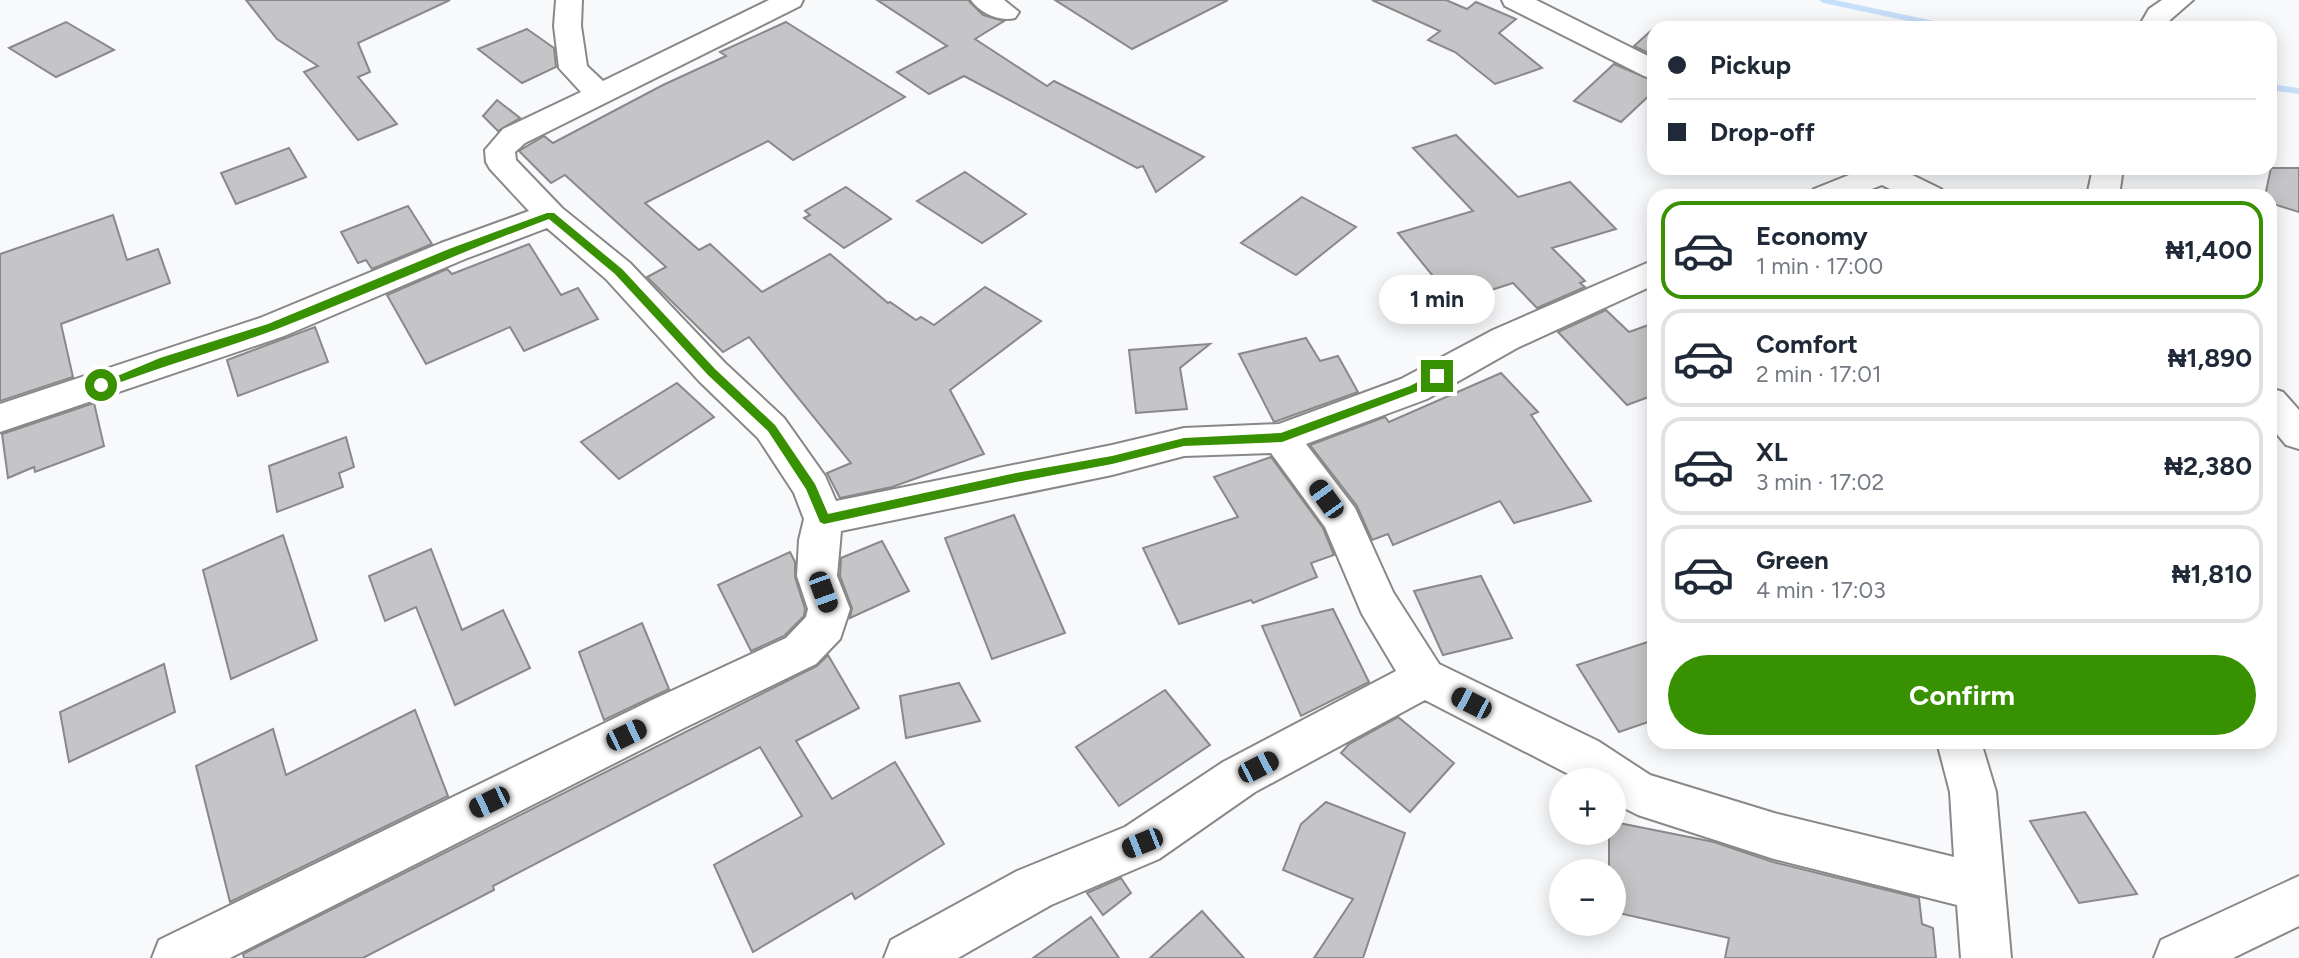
<!DOCTYPE html>
<html lang="en">
<head>
<meta charset="utf-8">
<style>
  body { margin:0; font-family:Figtree,sans-serif; background:#f2f2f3; color:#1f2937; height:100vh; display:flex; flex-direction:column; font-size:26px; white-space:nowrap }
  * { box-sizing:border-box; margin:0 }
  p { font-size:23px; color:#747a83 }
  .icon { flex:none; width:38px; height:38px; fill:none; stroke:currentColor; stroke-width:2; stroke-linecap:round; stroke-linejoin:round }
  .map { position:relative; flex:1; overflow:hidden }
  .side { position:absolute; left:1647px; top:189px; width:630px; height:560px; display:flex; flex-direction:column; background:#fff; border-radius:21px; box-shadow:0 4px 18px #0003 }
  .side>* { flex:none }
  .top-card { position:absolute; left:1647px; top:21px; width:630px; height:154px; border-radius:21px; box-shadow:0 4px 18px #0003; display:grid; align-content:center; height:154px; padding:0 21px; background:#fff }
  .tools { position:absolute; left:1549px; top:768px; display:grid; gap:14px }
  .tools a { display:grid; place-items:center; width:77px; height:77px; border-radius:50%; background:#fff; box-shadow:0 4px 18px #0003; font-size:35px }
  .end { position:absolute; width:32px; height:32px; margin:-16px; border:9px solid #389100; background:#fff; box-shadow:0 0 0 4px #fff }
  .from { border-radius:50% }
  .bubble { position:absolute; height:49px; border-radius:24px; background:#fff; box-shadow:0 4px 18px #0003; font-size:23px; font-weight:700; line-height:49px; text-align:center }
  .car { position:absolute; width:21px; height:42px; margin:-21px -10px; border-radius:9px; box-shadow:0 0 5px 2px #0007; background:linear-gradient(#222 24%,#8ab4d8 0 40%,#222 0 76%,#8ab4d8 0 86%,#222 0) }
  .top-card b { display:flex; align-items:center; gap:24px; height:66px; font-size:26px }
  .top-card b+b { border-top:2px solid #e0e1e3 }
  .top-card i { width:18px; height:18px; background:#1f2937 }
  ul { padding:12px 0 0; list-style:none }
  li { display:flex; align-items:center; gap:21px; height:98px; margin:0 14px 10px; padding:0 7px; border:4px solid #e0e1e3; border-radius:21px }
  li div { flex:1 }
  li b { display:block; font-size:26px }
  li em { font-style:normal; font-weight:700 }
  li.active { border-color:#389100 }
  li>.icon { width:63px; height:63px; stroke-width:1.5 }
  .action { display:flex; gap:14px; margin-top:auto; padding:14px 21px }
  .action a { flex:1; height:80px; border-radius:42px; background:#389100; color:#fff; font-size:28px; font-weight:700; line-height:80px; text-align:center }
  .map>svg:first-child { display:block }
  .lines { fill:none; stroke-linecap:round; stroke-linejoin:round }
  .stream { fill:#c8dffa; fill-rule:evenodd }
  .building { fill:#c5c5c7; stroke:#89898b; stroke-width:2 }
  .minor-casing { stroke:#88888a; stroke-width:4 }
  .minor { fill:#fff; fill-rule:evenodd }
  .route { fill:#389100 }
</style>
</head>
<body>
<div class="map">
<svg width="2299" height="958" viewBox="0 0 2299 958">
  <rect width="100%" height="100%" fill="#f8f9fb"/>
  <g class="lines">
    <g class="stream">
      <path d="M 1819,0 L 1835,0 L 1953,25 L 1957,28 L 1941,28 L 1823,3 Z"/>
      <path d="M 2270,84 L 2299,88 L 2299,94 L 2270,90 Z"/>
    </g>
  </g>
  <g class="building">
    <path d="M 246,0 L 450,0 L 358,43 L 370,72 L 358,77 L 397,124 L 358,140 L 304,72 L 318,66 L 277,39 Z"/>
    <path d="M 877,0 L 968,0 L 983,15 L 1004,21 L 975,39 L 1047,86 L 1054,81 L 1204,157 L 1156,192 L 1143,166 L 1137,168 L 964,76 L 929,94 L 897,72 L 947,46 Z"/>
    <path d="M 1055,0 L 1228,0 L 1132,49 Z"/>
    <path d="M 1372,0 L 1446,0 L 1467,9 L 1476,2 L 1516,19 L 1499,33 L 1542,68 L 1495,84 L 1455,52 L 1428,40 L 1440,31 Z"/>
    <path d="M 66,22 L 114,50 L 56,77 L 9,48 Z"/>
    <path d="M 786,22 L 905,97 L 793,160 L 768,141 L 645,203 L 699,250 L 710,244 L 762,292 L 830,254 L 888,303 L 890,302 L 916,320 L 921,317 L 934,325 L 985,287 L 1041,321 L 950,390 L 984,454 L 892,487 L 840,498 L 827,473 L 851,463 L 749,337 L 723,352 L 647,277 L 666,267 L 565,175 L 551,183 L 519,151 L 544,136 L 553,143 L 663,85 L 726,56 L 720,52 Z"/>
    <path d="M 1654,28 L 1654,56 L 1634,46 Z"/>
    <path d="M 527,29 L 554,48 L 556,67 L 522,83 L 478,49 Z"/>
    <path d="M 1614,64 L 1654,81 L 1654,91 L 1621,122 L 1574,101 Z"/>
    <path d="M 497,100 L 520,118 L 498,131 L 483,116 Z"/>
    <path d="M 1456,135 L 1518,197 L 1570,182 L 1616,229 L 1552,248 L 1585,281 L 1580,283 L 1585,287 L 1537,308 L 1513,283 L 1454,302 L 1398,233 L 1473,211 L 1413,148 Z"/>
    <path d="M 289,148 L 306,177 L 236,204 L 221,173 Z"/>
    <path d="M 2271,168 L 2299,168 L 2299,212 L 2270,203 L 2270,196 L 2265,196 Z"/>
    <path d="M 965,172 L 1026,214 L 982,243 L 917,201 Z"/>
    <path d="M 846,187 L 891,219 L 844,248 L 804,218 L 810,215 L 805,211 Z"/>
    <path d="M 1302,197 L 1356,227 L 1296,275 L 1241,243 Z"/>
    <path d="M 408,206 L 432,244 L 372,269 L 366,260 L 358,263 L 341,232 Z"/>
    <path d="M 113,215 L 127,260 L 158,249 L 170,283 L 61,324 L 73,377 L 0,401 L 0,254 Z"/>
    <path d="M 529,244 L 561,295 L 578,288 L 598,319 L 524,351 L 510,327 L 426,364 L 387,295 L 447,269 L 452,274 Z"/>
    <path d="M 1606,310 L 1629,332 L 1654,323 L 1654,395 L 1627,405 L 1558,332 Z"/>
    <path d="M 315,327 L 328,362 L 238,396 L 227,360 Z"/>
    <path d="M 1306,338 L 1320,361 L 1338,356 L 1358,392 L 1274,422 L 1239,354 Z"/>
    <path d="M 1210,344 L 1180,368 L 1187,409 L 1136,413 L 1129,350 Z"/>
    <path d="M 1501,373 L 1538,412 L 1531,415 L 1591,501 L 1514,523 L 1500,501 L 1393,545 L 1388,534 L 1372,540 L 1357,506 L 1310,445 L 1385,417 L 1389,422 Z"/>
    <path d="M 677,383 L 714,417 L 619,479 L 581,442 Z"/>
    <path d="M 94,403 L 104,446 L 35,472 L 34,467 L 8,478 L 2,434 Z"/>
    <path d="M 346,437 L 354,467 L 339,473 L 343,487 L 277,512 L 269,466 Z"/>
    <path d="M 1271,457 L 1323,528 L 1334,555 L 1311,563 L 1317,577 L 1253,603 L 1251,600 L 1179,624 L 1143,548 L 1238,517 L 1214,477 Z"/>
    <path d="M 1014,515 L 1065,633 L 992,659 L 945,538 Z"/>
    <path d="M 283,535 L 317,640 L 231,679 L 203,570 Z"/>
    <path d="M 882,541 L 909,591 L 850,618 L 852,608 L 840,576 L 841,558 Z"/>
    <path d="M 431,549 L 462,630 L 503,610 L 530,668 L 455,705 L 416,607 L 385,621 L 369,576 Z"/>
    <path d="M 790,552 L 795,562 L 795,577 L 805,609 L 804,616 L 784,636 L 751,651 L 718,585 Z"/>
    <path d="M 1481,576 L 1512,638 L 1443,655 L 1414,591 Z"/>
    <path d="M 1333,609 L 1369,682 L 1301,716 L 1262,626 Z"/>
    <path d="M 642,623 L 669,689 L 604,720 L 579,652 Z"/>
    <path d="M 1654,640 L 1654,720 L 1619,732 L 1577,665 Z"/>
    <path d="M 828,655 L 859,708 L 796,741 L 832,799 L 895,762 L 944,844 L 855,899 L 852,893 L 753,952 L 714,865 L 802,816 L 760,747 L 493,886 L 494,890 L 363,958 L 244,958 L 243,954 L 817,666 Z"/>
    <path d="M 164,664 L 175,712 L 69,762 L 60,712 Z"/>
    <path d="M 959,683 L 980,721 L 906,738 L 900,696 Z"/>
    <path d="M 1165,690 L 1210,745 L 1119,806 L 1076,747 Z"/>
    <path d="M 415,710 L 448,796 L 230,902 L 196,766 L 273,729 L 286,775 Z"/>
    <path d="M 1398,717 L 1454,763 L 1410,812 L 1341,753 L 1349,744 Z"/>
    <path d="M 1326,802 L 1405,833 L 1363,958 L 1314,958 L 1353,899 L 1283,870 L 1301,824 Z"/>
    <path d="M 2085,812 L 2137,894 L 2079,903 L 2030,821 Z"/>
    <path d="M 1614,822 L 1714,842 L 1773,862 L 1919,898 L 1922,924 L 1933,928 L 1936,958 L 1725,958 L 1729,938 L 1614,912 L 1614,872 L 1609,872 L 1609,833 L 1614,833 Z"/>
    <path d="M 1121,878 L 1131,893 L 1103,915 L 1087,893 Z"/>
    <path d="M 1202,911 L 1244,958 L 1150,958 Z"/>
    <path d="M 1091,917 L 1119,958 L 1033,958 Z"/>
  </g>
  <g class="lines">
    <g class="minor-casing">
      <g id="minor">
        <path d="M 556,0 L 582,0 L 581,26 L 587,66 L 603,81 L 769,0 L 803,0 L 800,6 L 525,143 L 515,152 L 516,160 L 562,208 L 630,263 L 725,363 L 784,418 L 825,476 L 836,501 L 1112,445 L 1184,428 L 1279,424 L 1401,379 L 1493,330 L 1654,260 L 1654,285 L 1517,348 L 1427,399 L 1306,444 L 1355,508 L 1393,592 L 1439,664 L 1598,741 L 1650,775 L 1774,813 L 1954,857 L 1950,792 L 1937,742 L 1981,742 L 1996,792 L 2011,958 L 1961,958 L 1957,905 L 1774,859 L 1638,815 L 1614,803 L 1614,780 L 1580,780 L 1425,700 L 1255,792 L 1159,859 L 1051,905 L 958,958 L 884,958 L 891,940 L 1017,871 L 1125,827 L 1223,762 L 1396,671 L 1362,614 L 1325,527 L 1271,453 L 1184,456 L 1112,475 L 841,531 L 837,576 L 850,609 L 840,639 L 816,664 L 684,728 L 230,958 L 152,958 L 159,940 L 652,700 L 786,638 L 806,617 L 808,609 L 797,576 L 799,540 L 804,519 L 794,493 L 758,438 L 699,381 L 606,279 L 547,228 L 465,259 L 284,336 L 0,432 L 0,404 L 260,318 L 441,243 L 529,211 L 490,169 L 486,162 L 485,150 L 503,129 L 581,92 L 559,68 L 554,26 Z"/>
        <path d="M 971,0 L 1004,0 L 1019,12 L 1015,18 C 999,22 980,13 971,0 Z"/>
        <path d="M 1502,0 L 1536,0 L 1654,59 L 1654,79 L 1644,76 L 1505,6 Z"/>
        <path d="M 2162,0 L 2193,0 L 2170,20 L 2166,28 L 2138,28 L 2149,9 Z"/>
        <path d="M 1857,168 L 1898,168 L 1941,189 L 1946,196 L 1904,196 L 1882,185 L 1854,196 L 1809,196 L 1814,189 L 1859,171 Z"/>
        <path d="M 2093,168 L 2123,168 L 2119,196 L 2087,196 Z"/>
        <path d="M 2270,388 L 2283,392 L 2299,410 L 2299,449 L 2286,445 L 2270,426 Z"/>
        <path d="M 2299,876 L 2299,926 L 2233,958 L 2154,958 L 2161,940 Z"/>
      </g>
    </g>
    <use href="#minor" class="minor"/>
  </g>
  <path class="route" d="M 547,213 L 554,213 L 622,269 L 715,369 L 775,425 L 815,484 L 828,514 L 1016,473 L 1112,456 L 1184,438 L 1281,433 L 1410,386 L 1433,374 L 1441,374 L 1442,376 L 1418,391 L 1282,442 L 1184,446 L 1112,464 L 1016,482 L 824,524 L 820,522 L 806,489 L 768,431 L 708,375 L 615,274 L 549,219 C 457,253 368,294 277,329 C 220,350 162,366 105,388 L 98,388 L 96,385 L 160,358 L 268,324 L 449,249 Z"/>
</svg>
<div class="tools">
<a>+</a>
<a>−</a>
</div>
<i class="end from" style="left:101px;top:385px"></i>
<i class="end" style="left:1437px;top:376px"></i>
<div class="bubble" style="left:1379px;top:275px;width:116px">1 min</div>
<i class="car" style="left:1326px;top:499px;rotate:324deg"></i>
<i class="car" style="left:823px;top:592px;rotate:160deg"></i>
<i class="car" style="left:1471px;top:703px;rotate:297deg"></i>
<i class="car" style="left:626px;top:735px;rotate:64deg"></i>
<i class="car" style="left:1258px;top:767px;rotate:63deg"></i>
<i class="car" style="left:489px;top:802px;rotate:244deg"></i>
<i class="car" style="left:1142px;top:843px;rotate:248deg"></i>
<div class="top-card">
<b><i class="from"></i>Pickup</b>
<b><i></i>Drop-off</b>
</div>
<section class="side">
<ul>
<li class="active"><svg class="icon" aria-label="car" viewBox="0 0 24 24"><path d="M5 17H2v-5l4-1 3-4h7l3 4 3 1v5h-3M9 17h6M6 11h13"/><circle cx="7" cy="17" r="2"/><circle cx="17" cy="17" r="2"/></svg><div><b>Economy</b><p>1 min · 17:00</p></div><em>₦1,400</em></li>
<li><svg class="icon" aria-label="car" viewBox="0 0 24 24"><path d="M5 17H2v-5l4-1 3-4h7l3 4 3 1v5h-3M9 17h6M6 11h13"/><circle cx="7" cy="17" r="2"/><circle cx="17" cy="17" r="2"/></svg><div><b>Comfort</b><p>2 min · 17:01</p></div><em>₦1,890</em></li>
<li><svg class="icon" aria-label="car" viewBox="0 0 24 24"><path d="M5 17H2v-5l4-1 3-4h7l3 4 3 1v5h-3M9 17h6M6 11h13"/><circle cx="7" cy="17" r="2"/><circle cx="17" cy="17" r="2"/></svg><div><b>XL</b><p>3 min · 17:02</p></div><em>₦2,380</em></li>
<li><svg class="icon" aria-label="car" viewBox="0 0 24 24"><path d="M5 17H2v-5l4-1 3-4h7l3 4 3 1v5h-3M9 17h6M6 11h13"/><circle cx="7" cy="17" r="2"/><circle cx="17" cy="17" r="2"/></svg><div><b>Green</b><p>4 min · 17:03</p></div><em>₦1,810</em></li>
</ul>
<div class="action"><a>Confirm</a></div>
</section>
</div>
</body>
</html>
